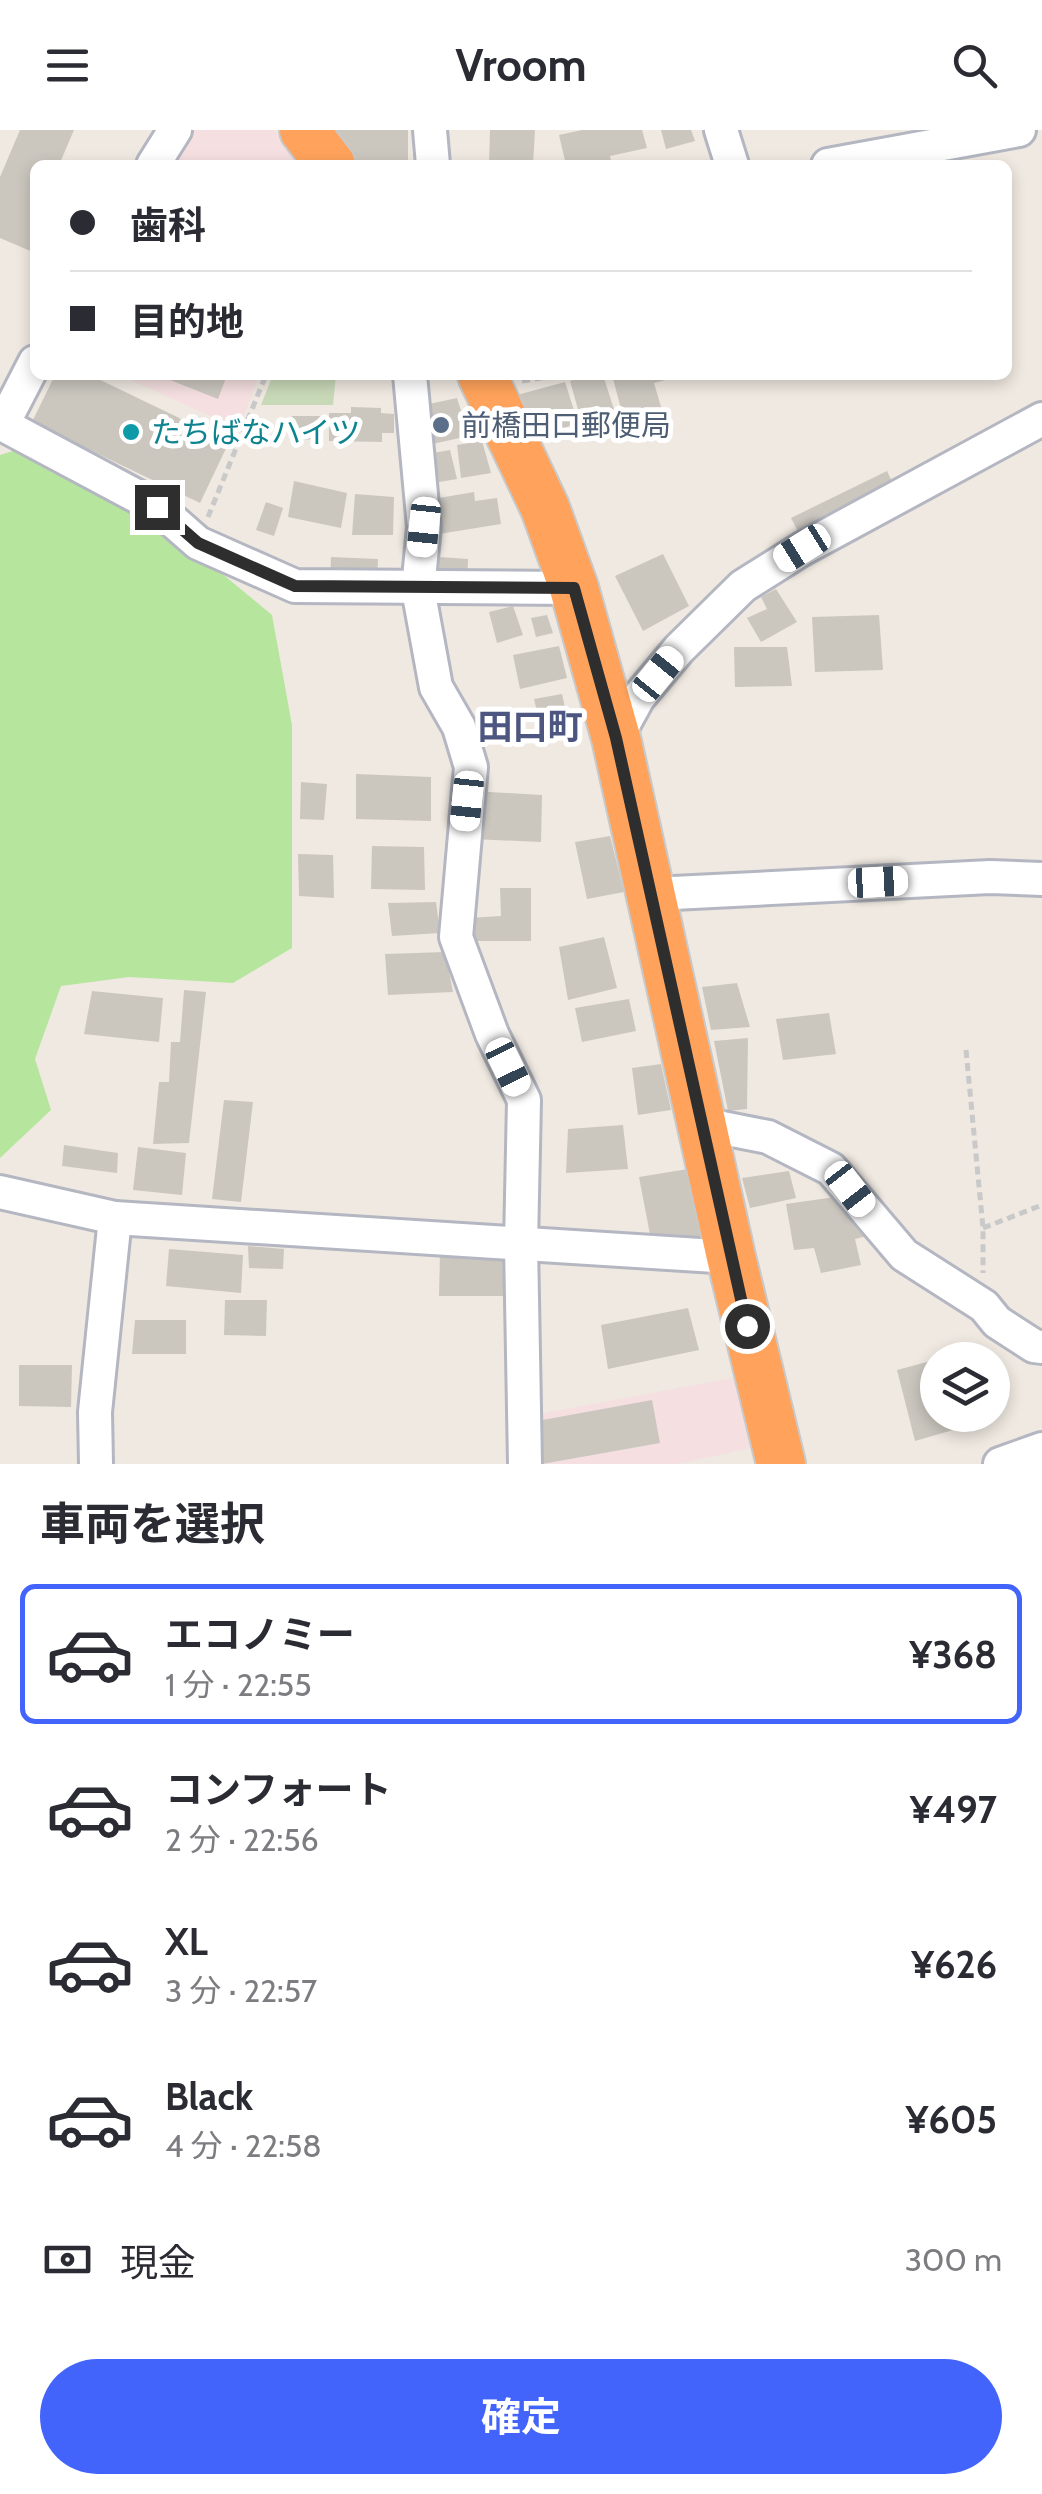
<!DOCTYPE html>
<html lang="ja">
<head>
<meta charset="utf-8">
<style>
  body { margin:0; font-family:Cabin,"Noto Sans JP",sans-serif; background:#f7f7f7; color:#2b2b33; height:100vh; display:flex; flex-direction:column; font-size:38px; white-space:nowrap }
  * { box-sizing:border-box; margin:0 }
  p { font-size:32px; color:#7c7c81 }
  .icon { flex:none; width:55px; height:55px; fill:none; stroke:currentColor; stroke-width:2; stroke-linecap:round; stroke-linejoin:round }
  .map { position:relative; height:1334px; overflow:hidden }
  .sheet { display:flex; flex-direction:column; background:#fff; flex:1 }
  .sheet>* { flex:none }
  .banner { position:absolute; left:30px; top:30px; width:982px; height:220px; border-radius:15px; box-shadow:0 5px 15px #0003; display:grid; align-content:center; height:220px; padding:0 40px; background:#fff }
  .controls { position:absolute; left:920px; top:1212px; display:grid; gap:20px }
  .controls a { display:grid; place-items:center; width:90px; height:90px; border-radius:50%; background:#fff; box-shadow:0 5px 15px #0003; font-size:50px }
  .end { position:absolute; width:45px; height:45px; margin:-22px; border:12px solid #2e2e2e; background:#fff; box-shadow:0 0 0 5px #fff }
  .from { border-radius:50% }
  .car { position:absolute; width:30px; height:60px; margin:-30px -15px; border-radius:12px; box-shadow:0 0 8px 2px #0007; background:linear-gradient(#fff 24%,#345 0 40%,#fff 0 76%,#345 0 86%,#fff 0) }
  .banner b { display:flex; align-items:center; gap:35px; height:95px; font-size:38px }
  .banner b+b { border-top:2px solid #e1e1e2 }
  .banner i { width:25px; height:25px; background:#2b2b33 }
  ul { padding:0; list-style:none }
  li { display:flex; align-items:center; gap:30px; height:140px; margin:0 20px 15px; padding:0 20px; border:5px solid transparent; border-radius:15px }
  li div { flex:1 }
  li b { display:block; font-size:38px }
  li em { font-style:normal; font-weight:700 }
  li.current { border-color:#4264fb }
  li>.icon { width:90px; height:90px; stroke-width:1.5 }
  h2 { padding:0 40px; font-size:45px; line-height:120px }
  .pay { display:flex; align-items:center; gap:25px; height:110px; padding:0 40px; font-size:38px }
  .pay p { margin-inline-start:auto }
  .action { display:flex; gap:20px; margin-top:auto; padding:20px 40px }
  .action a { flex:1; height:115px; border-radius:60px; background:#4264fb; color:#fff; font-size:40px; font-weight:700; line-height:115px; text-align:center }
  header { display:flex; justify-content:space-between; align-items:center; height:130px; padding:0 40px; background:#fff; font-size:45px; font-weight:700 }
  .map>svg:first-child { display:block }
  .medical { fill:#f5dfe0 }
  .green { fill:#b6e59e }
  .cemetery { fill:#c8d9b8 }
  .building { fill:#cbc7bf }
  .lines { fill:none; stroke-linecap:round; stroke-linejoin:round }
  .minor-casing { stroke:#b4b7c1; stroke-width:38 }
  .highway-casing { stroke:#c9c9c9; stroke-width:52 }
  .path { stroke:#c9c9c9; stroke-width:5; stroke-dasharray:8 5; stroke-linecap:butt }
  .minor { stroke:#fff; stroke-width:32 }
  .highway { stroke:#ffa35c; stroke-width:48 }
  .route { stroke:#2e2e2e; stroke-width:12 }
  .service-dot { fill:#5c6f8a; stroke:#fff; stroke-width:4 }
  .culture-dot { fill:#0f9aa8; stroke:#fff; stroke-width:4 }
  .labels { text-anchor:middle; dominant-baseline:central; stroke-width:10; stroke-linejoin:round; paint-order:stroke }
  .service-label { font-size:30px; fill:#4e5e75; stroke:#fff; text-anchor:start }
  .culture-label { font-size:30px; fill:#0d838f; stroke:#fff; text-anchor:start }
  .quarter-label { font-size:35px; font-weight:bold; fill:#4d5680; stroke:#fff }
</style>
</head>
<body>
<header><svg class="icon" aria-label="menu" viewBox="0 0 24 24"><path d="M4 6h16M4 12h16M4 18h16"/></svg>Vroom<svg class="icon" aria-label="search" viewBox="0 0 24 24"><circle cx="10" cy="10" r="6"/><path d="M15 15l6 6"/></svg></header>
<div class="map">
<svg width="1042" height="1334" viewBox="0 0 1042 1334">
  <rect width="100%" height="100%" fill="#efe9e1"/>
  <g class="medical">
    <path d="M 187,0 L 274,0 L 303,35 L 164,35 Z"/>
    <path d="M 120,245 L 259,245 L 239,299 Z"/>
    <path d="M 738,1247 L 755,1317 L 678,1334 L 534,1334 L 534,1285 Z"/>
  </g>
  <path class="green" d="M 16,320 L 95,357 L 125,380 L 197,423 L 272,485 L 292,595 L 292,818 L 233,853 L 129,847 L 61,856 L 35,929 L 51,980 L 0,1028 L 0,325 Z"/>
  <path class="cemetery" d="M 273,245 L 336,245 L 333,275 L 261,275 Z"/>
  <g class="building">
    <path d="M 20,0 L 74,0 L 59,35 L 35,35 L 35,123 L 0,108 L 0,47 Z"/>
    <path d="M 324,0 L 408,0 L 408,35 L 350,35 Z"/>
    <path d="M 490,0 L 535,0 L 533,35 L 489,35 Z"/>
    <path d="M 582,0 L 642,0 L 647,18 L 610,26 L 612,35 L 566,35 L 559,5 Z"/>
    <path d="M 661,0 L 691,0 L 695,11 L 666,19 Z"/>
    <path d="M 55,245 L 90,245 L 229,312 L 200,373 L 32,292 Z"/>
    <path d="M 166,245 L 227,245 L 218,269 L 165,248 Z"/>
    <path d="M 595,245 L 603,245 L 619,295 L 585,304 L 570,251 Z"/>
    <path d="M 612,245 L 668,245 L 669,249 L 654,253 L 662,280 L 624,290 Z"/>
    <path d="M 565,252 L 578,293 L 535,308 L 517,265 Z"/>
    <path d="M 457,268 L 469,306 L 423,316 L 415,277 Z"/>
    <path d="M 351,277 L 381,278 L 381,283 L 394,284 L 394,303 L 382,303 L 382,312 L 329,311 L 329,283 L 351,283 Z"/>
    <path d="M 292,286 L 320,286 L 322,309 L 291,310 Z"/>
    <path d="M 482,311 L 491,343 L 461,348 L 457,315 Z"/>
    <path d="M 450,320 L 457,349 L 439,352 L 433,323 Z"/>
    <path d="M 887,341 L 896,360 L 802,409 L 791,388 Z"/>
    <path d="M 294,351 L 347,363 L 341,398 L 288,387 Z"/>
    <path d="M 474,362 L 475,371 L 497,368 L 501,394 L 439,404 L 433,369 Z"/>
    <path d="M 355,364 L 394,367 L 393,405 L 352,405 Z"/>
    <path d="M 266,372 L 283,378 L 274,406 L 256,400 Z"/>
    <path d="M 663,424 L 689,476 L 643,501 L 615,446 Z"/>
    <path d="M 425,426 L 468,429 L 467,459 L 423,457 Z"/>
    <path d="M 331,427 L 378,429 L 377,456 L 330,454 Z"/>
    <path d="M 776,459 L 797,492 L 761,512 L 747,488 L 767,479 L 761,467 Z"/>
    <path d="M 513,476 L 523,505 L 497,513 L 489,482 Z"/>
    <path d="M 547,485 L 553,503 L 536,507 L 531,488 Z"/>
    <path d="M 879,485 L 883,540 L 815,542 L 812,487 Z"/>
    <path d="M 559,516 L 567,548 L 520,559 L 513,525 Z"/>
    <path d="M 734,517 L 787,517 L 792,556 L 735,557 Z"/>
    <path d="M 562,564 L 567,586 L 539,591 L 534,569 Z"/>
    <path d="M 356,644 L 431,647 L 431,691 L 356,689 Z"/>
    <path d="M 301,652 L 327,654 L 324,690 L 300,689 Z"/>
    <path d="M 473,661 L 542,665 L 541,712 L 472,709 Z"/>
    <path d="M 610,706 L 624,762 L 587,769 L 575,712 Z"/>
    <path d="M 372,716 L 424,717 L 425,760 L 371,759 Z"/>
    <path d="M 298,724 L 333,725 L 334,768 L 299,766 Z"/>
    <path d="M 500,758 L 531,758 L 531,811 L 470,811 L 468,788 L 501,786 Z"/>
    <path d="M 436,772 L 440,803 L 392,806 L 388,773 Z"/>
    <path d="M 604,807 L 617,858 L 568,870 L 559,817 Z"/>
    <path d="M 445,822 L 453,862 L 388,865 L 385,824 Z"/>
    <path d="M 737,853 L 750,897 L 711,900 L 702,857 Z"/>
    <path d="M 184,860 L 206,862 L 189,1013 L 153,1014 L 159,952 L 169,952 L 171,912 L 180,912 Z"/>
    <path d="M 92,861 L 163,868 L 159,912 L 84,904 Z"/>
    <path d="M 629,869 L 636,901 L 582,912 L 575,878 Z"/>
    <path d="M 829,883 L 836,924 L 783,930 L 776,889 Z"/>
    <path d="M 748,908 L 747,979 L 728,981 L 714,911 Z"/>
    <path d="M 661,934 L 671,980 L 638,985 L 632,938 Z"/>
    <path d="M 224,970 L 253,972 L 241,1072 L 212,1069 Z"/>
    <path d="M 623,995 L 628,1039 L 566,1043 L 568,999 Z"/>
    <path d="M 64,1015 L 118,1023 L 117,1043 L 62,1036 Z"/>
    <path d="M 138,1017 L 186,1023 L 182,1065 L 133,1060 Z"/>
    <path d="M 688,1039 L 701,1109 L 652,1115 L 639,1047 Z"/>
    <path d="M 789,1041 L 796,1068 L 750,1078 L 742,1048 Z"/>
    <path d="M 835,1067 L 867,1106 L 855,1109 L 861,1135 L 821,1143 L 814,1118 L 794,1120 L 786,1074 Z"/>
    <path d="M 248,1116 L 284,1119 L 283,1139 L 249,1138 Z"/>
    <path d="M 169,1119 L 243,1125 L 241,1163 L 166,1156 Z"/>
    <path d="M 440,1123 L 505,1126 L 505,1166 L 439,1166 Z"/>
    <path d="M 225,1170 L 267,1170 L 266,1206 L 224,1205 Z"/>
    <path d="M 688,1178 L 699,1220 L 608,1239 L 601,1195 Z"/>
    <path d="M 135,1190 L 186,1190 L 186,1224 L 132,1224 Z"/>
    <path d="M 938,1229 L 938,1285 L 957,1285 L 960,1298 L 915,1311 L 897,1240 Z"/>
    <path d="M 19,1235 L 72,1235 L 71,1277 L 19,1276 Z"/>
    <path d="M 652,1270 L 660,1313 L 542,1334 L 537,1291 Z"/>
  </g>
  <g class="lines">
    <g class="minor-casing">
      <g id="minor">
        <path d="M 430,0 L 433,35"/>
        <path d="M 721,0 L 732,35"/>
        <path d="M 153,35 L 175,0"/>
        <path d="M 828,35 L 1019,0"/>
        <path d="M 410,245 L 424,397 L 418,459 L 436,557 L 459,597 L 471,637 L 456,807 L 492,904 L 524,970 L 521,1114 L 525,1334"/>
        <path d="M 0,293 L 157,377 L 198,413 L 295,456 L 574,458"/>
        <path d="M 3,294 L 35,232"/>
        <path d="M 616,608 L 638,568 L 679,519 L 743,456 L 802,419 L 1042,289"/>
        <path d="M 653,764 L 990,747 L 1042,749"/>
        <path d="M 702,994 L 768,1007 L 831,1039 L 904,1125 L 984,1176 L 997,1192 L 1034,1216 L 1042,1217"/>
        <path d="M 0,1062 L 115,1088"/>
        <path d="M 96,1334 L 95,1282 L 115,1088 L 731,1127"/>
        <path d="M 1000,1334 L 1042,1319"/>
      </g>
    </g>
    <g class="highway-casing">
      <g id="highway">
        <path d="M 304,0 L 331,35"/>
        <path d="M 482,245 L 545,378 L 574,458 L 616,608 L 731,1127 L 781,1334"/>
      </g>
    </g>
    <g class="path">
      <path d="M 522,251 L 560,245"/>
      <path d="M 208,387 L 266,245"/>
      <path d="M 966,920 L 983,1098 L 983,1143"/>
      <path d="M 983,1098 L 1042,1075"/>
    </g>
    <use href="#minor" class="minor"/>
    <use href="#highway" class="highway"/>
  </g>
  <g class="lines">
    <path class="route" d="M 157,377 L 198,413 L 295,456 L 574,458 L 616,608 L 747,1196"/>
  </g>
  <circle class="service-dot" cx="441" cy="295" r="10"/>
  <circle class="culture-dot" cx="131" cy="302" r="10"/>
  <g class="labels">
    <g class="service-label">
      <text x="461" y="295">前橋田口郵便局</text>
    </g>
    <g class="culture-label">
      <text x="151" y="302">たちばなハイツ</text>
    </g>
    <g class="quarter-label">
      <text x="530" y="596">田口町</text>
    </g>
  </g>
</svg>
<div class="controls">
<a><svg class="icon" aria-label="layers" viewBox="0 0 24 24"><path d="M12 4l9 5-9 5-9-5zM3 14l9 5 9-5"/></svg></a>
</div>
<i class="end from" style="left:747px;top:1196px"></i>
<i class="end" style="left:157px;top:377px"></i>
<i class="car" style="left:424px;top:397px;rotate:186deg"></i>
<i class="car" style="left:802px;top:418px;rotate:238deg"></i>
<i class="car" style="left:658px;top:544px;rotate:39deg"></i>
<i class="car" style="left:467px;top:671px;rotate:186deg"></i>
<i class="car" style="left:878px;top:752px;rotate:87deg"></i>
<i class="car" style="left:508px;top:937px;rotate:154deg"></i>
<i class="car" style="left:850px;top:1059px;rotate:142deg"></i>
<div class="banner">
<b><i class="from"></i>歯科</b>
<b><i></i>目的地</b>
</div>
</div>
<section class="sheet">
<h2>車両を選択</h2>
<ul>
<li class="current"><svg class="icon" aria-label="car" viewBox="0 0 24 24"><path d="M5 17H2v-5l4-1 3-4h7l3 4 3 1v5h-3M9 17h6M6 11h13"/><circle cx="7" cy="17" r="2"/><circle cx="17" cy="17" r="2"/></svg><div><b>エコノミー</b><p>1 分 · 22:55</p></div><em>¥368</em></li>
<li><svg class="icon" aria-label="car" viewBox="0 0 24 24"><path d="M5 17H2v-5l4-1 3-4h7l3 4 3 1v5h-3M9 17h6M6 11h13"/><circle cx="7" cy="17" r="2"/><circle cx="17" cy="17" r="2"/></svg><div><b>コンフォート</b><p>2 分 · 22:56</p></div><em>¥497</em></li>
<li><svg class="icon" aria-label="car" viewBox="0 0 24 24"><path d="M5 17H2v-5l4-1 3-4h7l3 4 3 1v5h-3M9 17h6M6 11h13"/><circle cx="7" cy="17" r="2"/><circle cx="17" cy="17" r="2"/></svg><div><b>XL</b><p>3 分 · 22:57</p></div><em>¥626</em></li>
<li><svg class="icon" aria-label="car" viewBox="0 0 24 24"><path d="M5 17H2v-5l4-1 3-4h7l3 4 3 1v5h-3M9 17h6M6 11h13"/><circle cx="7" cy="17" r="2"/><circle cx="17" cy="17" r="2"/></svg><div><b>Black</b><p>4 分 · 22:58</p></div><em>¥605</em></li>
</ul>
<div class="pay"><svg class="icon" aria-label="cash" viewBox="0 0 24 24"><path d="M3 7h18v10H3z"/><circle cx="12" cy="12" r="2"/></svg>現金<p>300 m</p></div>
<div class="action"><a>確定</a></div>
</section>
</body>
</html>
